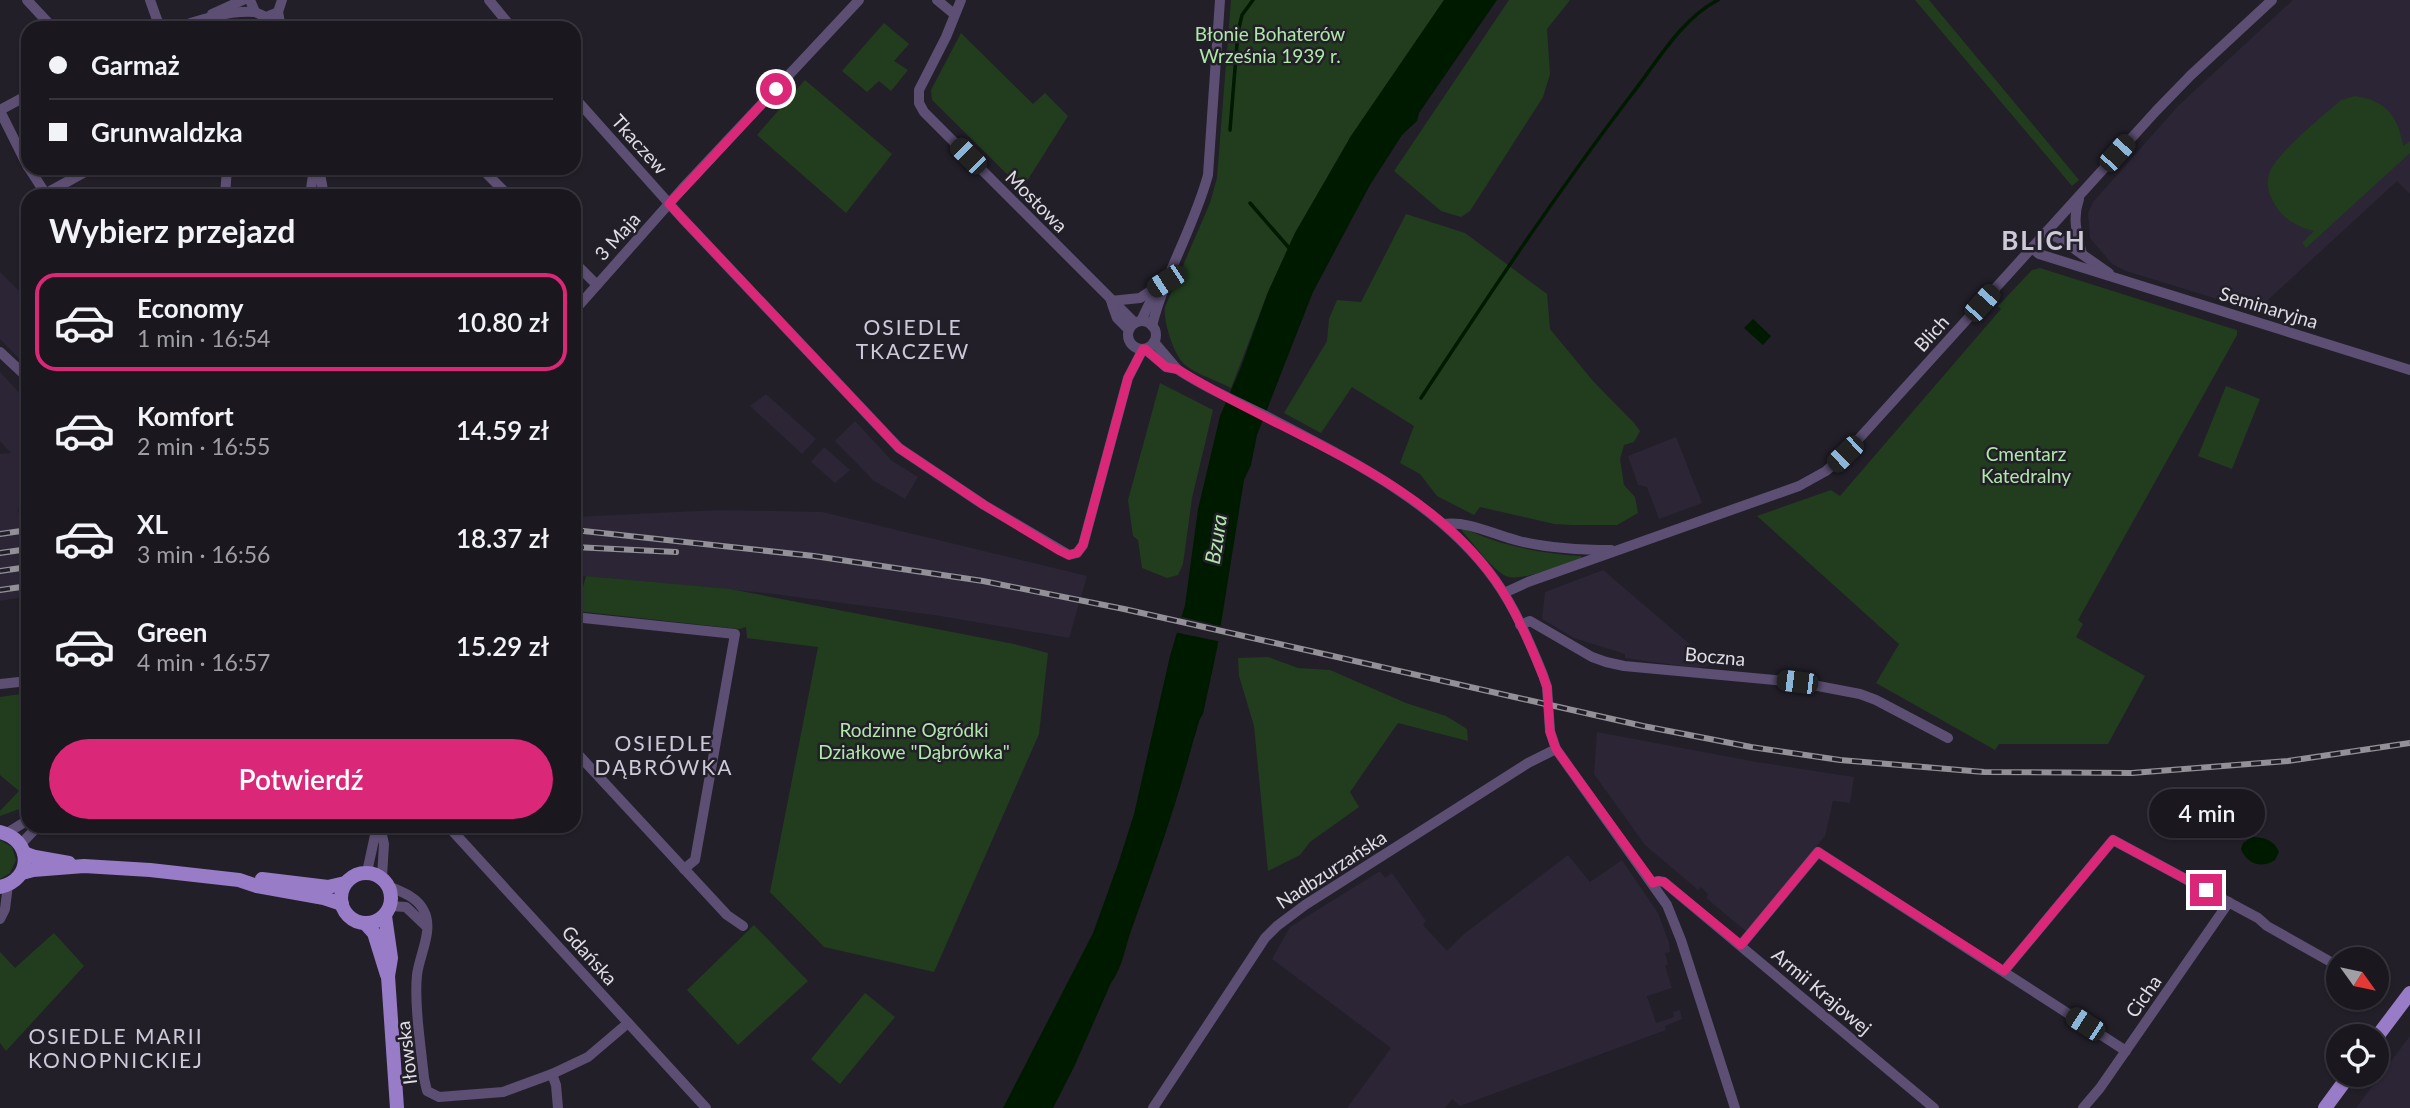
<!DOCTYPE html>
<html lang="pl">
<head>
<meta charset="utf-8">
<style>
  body { margin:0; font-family:Lato,sans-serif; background:#232028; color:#f1f3f6; height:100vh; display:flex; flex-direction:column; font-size:26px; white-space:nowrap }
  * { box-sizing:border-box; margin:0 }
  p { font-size:23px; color:#9f9fa4 }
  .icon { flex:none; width:38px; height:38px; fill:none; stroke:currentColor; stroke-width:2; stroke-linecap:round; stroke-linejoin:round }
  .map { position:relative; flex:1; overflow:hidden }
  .panel { position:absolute; left:21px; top:189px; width:560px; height:644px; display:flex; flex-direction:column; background:#1a171f; border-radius:21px; box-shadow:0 2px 5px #0004,0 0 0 2px #38363d }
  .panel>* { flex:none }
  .guide { position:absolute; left:21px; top:21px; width:560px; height:154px; border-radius:21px; box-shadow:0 2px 5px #0004,0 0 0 2px #38363d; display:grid; align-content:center; height:154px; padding:0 28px; background:#1a171f }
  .needle { width:46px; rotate:123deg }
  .fabs { position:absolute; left:2326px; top:947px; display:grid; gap:14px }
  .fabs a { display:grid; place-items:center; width:63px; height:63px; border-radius:50%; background:#1a171f; box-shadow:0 2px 5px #0004,0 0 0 2px #38363d; font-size:35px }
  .end { position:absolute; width:32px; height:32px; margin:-16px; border:9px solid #db2777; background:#fff; box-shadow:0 0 0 4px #fff }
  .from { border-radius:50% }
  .bubble { position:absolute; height:49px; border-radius:24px; background:#1a171f; box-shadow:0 2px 5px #0004,0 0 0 2px #38363d; font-size:23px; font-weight:600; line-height:49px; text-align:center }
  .car { position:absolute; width:21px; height:42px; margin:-21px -10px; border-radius:9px; box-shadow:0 0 5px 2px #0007; background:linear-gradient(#222 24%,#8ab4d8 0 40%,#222 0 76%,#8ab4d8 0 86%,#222 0) }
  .guide b { display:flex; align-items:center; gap:24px; height:66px; font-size:26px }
  .guide b+b { border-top:2px solid #38363d }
  .guide i { width:18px; height:18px; background:#f1f3f6 }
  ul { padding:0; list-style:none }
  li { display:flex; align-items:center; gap:21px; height:98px; margin:0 14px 10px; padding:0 14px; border:4px solid transparent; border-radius:21px }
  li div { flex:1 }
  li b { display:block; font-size:26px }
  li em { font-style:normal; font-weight:600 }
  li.on { border-color:#db2777 }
  li>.icon { width:63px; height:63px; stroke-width:1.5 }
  h2 { padding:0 28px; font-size:32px; line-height:84px }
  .action { display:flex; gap:14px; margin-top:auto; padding:14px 28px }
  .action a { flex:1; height:80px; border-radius:42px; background:#db2777; color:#fff; font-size:28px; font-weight:600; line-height:80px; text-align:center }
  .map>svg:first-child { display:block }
  .built { fill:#2b2535 }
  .green { fill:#213d1e }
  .water { fill:#001a00 }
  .pier { fill:#221f29 }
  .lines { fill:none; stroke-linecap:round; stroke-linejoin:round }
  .stream { stroke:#001a00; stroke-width:3.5 }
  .minor { stroke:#5c4f73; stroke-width:10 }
  .major { stroke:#987cc7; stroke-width:14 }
  .rail-casing { stroke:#939098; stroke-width:6 }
  .rail { stroke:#221f29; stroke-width:3.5; stroke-dasharray:10; stroke-linecap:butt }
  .route { stroke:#db2777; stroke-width:9 }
  .labels { text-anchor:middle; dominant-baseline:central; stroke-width:5; stroke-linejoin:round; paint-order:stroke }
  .park-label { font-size:19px; fill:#afe8a8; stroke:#221f29 }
  .street-label { font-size:19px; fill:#e0dde5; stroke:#221f29 }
  .neighbourhood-label { font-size:21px; letter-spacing:2px; fill:#cec9d8; stroke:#221f29 }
  .water-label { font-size:21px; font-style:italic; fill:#b0e9a9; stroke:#221f29 }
  .district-label { font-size:26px; font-weight:bold; letter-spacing:2px; fill:#cec9d8; stroke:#221f29 }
</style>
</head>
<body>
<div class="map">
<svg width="2410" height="1108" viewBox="0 0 2410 1108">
  <rect width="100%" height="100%" fill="#221f29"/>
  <g class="built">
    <path d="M 2293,0 L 2410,0 L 2410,194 L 2397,181 L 2256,311 L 2126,271 L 2112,264 L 2090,238 L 2088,213 L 2093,202 L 2178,106 Z"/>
    <path d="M 0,272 L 28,300 L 28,368 L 0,339 Z"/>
    <path d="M 0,372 L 28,402 L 28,498 L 18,508 L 20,520 L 28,520 L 28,596 L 0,601 L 0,454 L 11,453 L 0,441 Z"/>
    <path d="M 766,394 L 816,439 L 802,454 L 750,406 Z"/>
    <path d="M 855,421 L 892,461 L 918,477 L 905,499 L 874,481 L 835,441 Z"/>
    <path d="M 1676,437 L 1702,503 L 1659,519 L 1647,487 L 1638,485 L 1628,456 Z"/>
    <path d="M 824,447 L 850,470 L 835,483 L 811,462 Z"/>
    <path d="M 718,510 L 822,512 L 1087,576 L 1069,638 L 934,615 L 766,593 L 574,575 L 574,517 Z"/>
    <path d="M 1603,570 L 1706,658 L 1709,666 L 1696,668 L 1625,658 L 1625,654 L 1574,638 L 1542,619 L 1545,592 Z"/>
    <path d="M 1597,732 L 1757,762 L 1854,777 L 1850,803 L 1833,801 L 1825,836 L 1747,932 L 1706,898 L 1708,894 L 1701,887 L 1698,890 L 1645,845 L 1594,774 Z"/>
    <path d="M 1568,855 L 1590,882 L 1622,860 L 1658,913 L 1669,943 L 1670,952 L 1665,953 L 1668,964 L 1665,966 L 1672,988 L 1647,996 L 1656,1023 L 1674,1017 L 1673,1012 L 1680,1010 L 1682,1019 L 1665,1026 L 1666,1030 L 1460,1106 L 1452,1099 L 1445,1108 L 1347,1108 L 1391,1048 L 1272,959 L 1290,927 L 1380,871 L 1385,878 L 1392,873 L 1426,921 L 1423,925 L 1447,951 L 1464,934 Z"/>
    <path d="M 2410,1036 L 2410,1108 L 2356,1108 Z"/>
  </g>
  <g class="green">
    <path d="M 1231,0 L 1444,0 L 1351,136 L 1295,233 L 1268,292 L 1231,388 C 1218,381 1196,374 1185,365 C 1174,355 1163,322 1165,307 L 1210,203 L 1217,178 Z"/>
    <path d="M 1509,0 L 1570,0 L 1547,29 L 1550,74 L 1543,97 L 1470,211 L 1461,217 L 1441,211 L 1394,171 Z"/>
    <path d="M 1915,0 L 1929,0 L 2079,180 L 2072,186 Z"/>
    <path d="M 884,23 L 909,44 L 894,61 L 908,70 L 891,91 L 879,81 L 867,92 L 842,71 Z"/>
    <path d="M 961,33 L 1033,104 L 1045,93 L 1068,116 L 1022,189 L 932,100 L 931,90 Z"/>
    <path d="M 805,80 L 892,154 L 846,213 L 757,135 Z"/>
    <path d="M 2355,96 C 2386,101 2398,115 2403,146 L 2410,141 L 2410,153 L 2306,248 L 2302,243 L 2314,231 C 2299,228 2283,219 2275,205 C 2269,195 2266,185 2269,174 C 2274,155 2324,115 2341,100 Z"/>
    <path d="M 1406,214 L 1465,233 L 1547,294 L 1550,329 L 1593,381 L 1634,423 L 1640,431 L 1634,442 L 1624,445 L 1620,459 L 1624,485 L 1635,497 L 1638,513 L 1617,525 L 1573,525 L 1554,524 L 1480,507 L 1474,515 L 1437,496 L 1420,474 L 1400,463 L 1414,426 L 1352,387 L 1321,433 L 1284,413 L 1327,341 L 1329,319 L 1337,300 L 1361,302 Z"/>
    <path d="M 2040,268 L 2230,328 L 2237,330 L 2237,335 L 2078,620 L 2083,624 L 2076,637 L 2145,676 L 2108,744 L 1999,744 L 1995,750 L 1876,683 L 1899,644 L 1757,516 L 1831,490 L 1840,496 L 2001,309 L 1998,306 L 2032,270 Z"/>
    <path d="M 1160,383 L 1213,410 L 1192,498 L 1183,564 L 1178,575 L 1167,578 L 1142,568 L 1138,540 L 1133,536 L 1128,500 Z"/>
    <path d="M 2226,386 L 2260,399 L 2232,469 L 2198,456 Z"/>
    <path d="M 1463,528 C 1501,546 1539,553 1581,556 L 1582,558 C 1566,563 1520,583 1506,576 C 1491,569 1474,544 1463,532 L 1461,529 Z"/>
    <path d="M 586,576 L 730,589 L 1014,644 L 1048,653 L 1039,734 L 934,972 L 824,947 L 770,892 L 818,647 L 747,638 L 746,627 L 739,629 L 576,611 Z"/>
    <path d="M 1268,657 L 1298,668 L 1330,670 L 1406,703 L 1446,716 L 1467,729 L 1468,741 L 1398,723 L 1350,792 L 1359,807 L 1310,842 L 1300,855 L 1268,871 L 1254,726 L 1239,676 L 1238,658 Z"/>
    <path d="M 28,693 L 28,806 L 0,816 L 0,811 L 19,791 L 0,775 L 0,697 Z"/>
    <path d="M 0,840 L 12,847 L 16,860 L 10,873 L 0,879 Z"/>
    <path d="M 754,925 L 808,981 L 738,1045 L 687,990 Z"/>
    <path d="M 54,933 L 84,966 L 6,1051 L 0,1043 L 0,952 L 15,968 Z"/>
    <path d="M 865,993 L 895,1017 L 840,1084 L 811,1059 Z"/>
  </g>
  <g class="water">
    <path d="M 1444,0 L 1497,0 L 1419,113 L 1417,121 L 1402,135 L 1370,185 L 1313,292 L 1257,435 L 1251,465 L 1244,480 L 1217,649 L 1203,714 C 1197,722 1198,730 1194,738 C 1177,803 1155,865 1132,928 C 1125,947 1123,967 1111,983 L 1074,1067 L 1053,1108 L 1003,1108 L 1093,933 L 1118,864 L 1134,814 L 1170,656 L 1185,605 L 1198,509 L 1220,416 L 1241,367 L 1268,292 L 1295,233 L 1351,136 Z"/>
    <path d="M 1753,319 L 1771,336 L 1763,345 L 1744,328 Z"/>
    <path d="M 2252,837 C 2264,837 2274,840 2279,852 L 2275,860 C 2261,869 2247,864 2241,849 L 2243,843 Z"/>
  </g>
  <path class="pier" d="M 1178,616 L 1224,627 L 1222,642 L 1174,632 Z"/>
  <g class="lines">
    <g class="stream">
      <path d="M 1230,130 L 1238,32 L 1242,15 L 1253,0"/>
      <path d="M 1250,203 L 1290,249"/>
      <path d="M 1421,398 C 1489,295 1557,192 1632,94 C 1657,62 1681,19 1718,0"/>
    </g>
    <g class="minor">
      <path d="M 27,0 L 53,28"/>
      <path d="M 150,0 L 160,28"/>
      <path d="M 250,0 L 255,12 L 266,17 L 278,12 L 282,0"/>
      <path d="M 489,0 L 512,28"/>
      <path d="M 937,0 L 954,14"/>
      <path d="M 961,0 L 946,37 L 919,90 L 919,103 L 924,112 L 1135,323"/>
      <path d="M 278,12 L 281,28"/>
      <path d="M 212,14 L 243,0"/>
      <path d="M 175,28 C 199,20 229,10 255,12"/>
      <path d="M 574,97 L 682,218 L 899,448 L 984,505 L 1069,555 L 1077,553 L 1083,545 L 1128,378 L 1143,349"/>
      <path d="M 0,110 L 28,95"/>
      <path d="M 0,111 L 28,167"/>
      <path d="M 29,168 L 47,196"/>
      <path d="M 319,168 L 324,196"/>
      <path d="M 481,168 L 509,196"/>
      <path d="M 45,194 L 92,168"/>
      <path d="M 225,196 L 227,168"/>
      <path d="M 310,196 L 314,168"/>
      <path d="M 2079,199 C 2072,219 2077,234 2082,254"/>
      <path d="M 2046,232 L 2060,239 L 2109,273"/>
      <path d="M 2032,248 L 2039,254 L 2410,370"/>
      <path d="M 574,262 L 597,285"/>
      <path d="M 1111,301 L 1140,298 L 1166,281"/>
      <path d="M 1112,304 L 1117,318 L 1129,330"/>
      <path d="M 574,311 L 682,189 L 859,0"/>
      <path d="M 1141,321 L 1152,298 L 1159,289"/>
      <circle cx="1142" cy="335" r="14"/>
      <path d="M 1152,326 C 1165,273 1194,227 1208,175 L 1220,0"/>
      <path d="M 1154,342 L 1177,369"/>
      <path d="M 1145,349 L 1166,367 L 1177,369 C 1203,387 1234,400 1262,414 C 1346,458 1438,501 1495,580 C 1515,608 1530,643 1543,675 L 1547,687 L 1550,731 L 1556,749 L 1667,905 L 1681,940 L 1735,1108"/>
      <path d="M 0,352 L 28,378"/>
      <path d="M 1444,524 C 1470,521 1494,535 1519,541 C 1549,548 1580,550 1611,550"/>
      <path d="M 1504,593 L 1528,582 L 1799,486 L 1826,471 L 1845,454 L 2156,111 L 2191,75 L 2272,0"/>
      <path d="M 574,617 L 735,634 L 695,860 L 684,869"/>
      <path d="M 1520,625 L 1530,621 L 1592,657 L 1606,662 L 1624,666 L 1797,682 L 1860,694 L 1876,700 L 1948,738"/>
      <path d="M 0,684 L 28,681"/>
      <path d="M 574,750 L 727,915 L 743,926"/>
      <path d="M 380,826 L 384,844 L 382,877"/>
      <path d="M 448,826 L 706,1108"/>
      <path d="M 7,833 L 28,820"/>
      <path d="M 21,844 L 38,826"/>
      <path d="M 367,872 L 377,826"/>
      <path d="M 1652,883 L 1658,881 L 1664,882 L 1934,1108"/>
      <path d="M 390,887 C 403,892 418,898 424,911 C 434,930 419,956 417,975 C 414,1003 421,1048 424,1078 L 427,1091 L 439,1097 L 503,1092 L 552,1074"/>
      <path d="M 390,906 L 406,907 L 425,925"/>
      <path d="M 0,919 L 5,909 L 8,885"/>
      <path d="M 1741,945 L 1818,852 L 2126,1051"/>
      <path d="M 2004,971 L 2113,840 L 2258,918 L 2267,926 L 2338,966"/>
      <path d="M 558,1108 L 556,1085 L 552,1074 L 588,1057 L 628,1023"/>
      <path d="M 1153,1108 L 1265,938 L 1277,926 L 1305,905 L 1528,763 L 1556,749"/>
      <path d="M 2083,1108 L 2100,1088 L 2229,902"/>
    </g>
    <g class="major">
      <path d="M 0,832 C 33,840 33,880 0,887"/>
      <path d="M 24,853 L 35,857 L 69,863"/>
      <circle cx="366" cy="898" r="25"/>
      <path d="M 22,873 L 33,870 L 84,866 L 150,870 L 239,880 L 257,886 L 324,898 L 342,904"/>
      <path d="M 262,879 L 328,887 L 345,883"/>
      <path d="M 385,916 L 391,958 L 388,976 L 397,1108"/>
      <path d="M 365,923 L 374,933 L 387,975"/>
      <path d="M 2376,1038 L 2410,993"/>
      <path d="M 2325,1108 L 2350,1074"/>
    </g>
    <g class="rail-casing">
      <g id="rail">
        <path d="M 574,530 L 814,556 L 983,581 L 1124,609 L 1643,726 L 1751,747 L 1840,760 L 1984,772 L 2132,773 L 2288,761 L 2410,743"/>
        <path d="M 0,534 L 28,530"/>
        <path d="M 574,547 L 676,552"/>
        <path d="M 0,553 L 28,549"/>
        <path d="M 0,571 L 28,567"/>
        <path d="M 0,590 L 28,586"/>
      </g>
    </g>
    <use href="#rail" class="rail"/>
  </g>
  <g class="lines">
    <path class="route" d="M 776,89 L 669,204 L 899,448 L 984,505 L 1060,551 L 1069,555 L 1077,553 L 1083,545 L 1128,378 L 1143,349 L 1145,349 L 1166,367 L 1177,369 C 1284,436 1419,473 1495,580 C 1515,608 1530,643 1543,676 L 1547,687 L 1550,732 L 1556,749 L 1653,883 L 1658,881 L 1664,882 L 1741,945 L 1818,852 L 2004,971 L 2113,840 L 2206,890"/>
  </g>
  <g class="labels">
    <g class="park-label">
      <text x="1270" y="33">Błonie Bohaterów<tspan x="1270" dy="22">Września 1939 r.</tspan></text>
      <text x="2026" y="453">Cmentarz<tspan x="2026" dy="22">Katedralny</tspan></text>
      <text x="914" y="729">Rodzinne Ogródki<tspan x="914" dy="22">Działkowe "Dąbrówka"</tspan></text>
    </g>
    <g class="street-label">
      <text transform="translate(640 144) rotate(48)">Tkaczew</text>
      <text transform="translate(1037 201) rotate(45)">Mostowa</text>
      <text transform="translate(617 236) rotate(-48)">3 Maja</text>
      <text transform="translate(2269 307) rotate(17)">Seminaryjna</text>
      <text transform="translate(1931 333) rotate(-48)">Blich</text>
      <text transform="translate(1715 656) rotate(5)">Boczna</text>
      <text transform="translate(1331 869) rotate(-33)">Nadbzurzańska</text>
      <text transform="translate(590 955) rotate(48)">Gdańska</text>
      <text transform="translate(1822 991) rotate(40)">Armii Krajowej</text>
      <text transform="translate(2143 996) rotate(-55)">Cicha</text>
      <text transform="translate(406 1053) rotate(-97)">Iłowska</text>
    </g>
    <g class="neighbourhood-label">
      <text x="913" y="326">OSIEDLE<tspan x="913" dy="24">TKACZEW</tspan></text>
      <text x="664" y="742">OSIEDLE<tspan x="664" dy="24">DĄBRÓWKA</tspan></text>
      <text x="116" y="1035">OSIEDLE MARII<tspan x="116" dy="24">KONOPNICKIEJ</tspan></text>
    </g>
    <g class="water-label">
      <text transform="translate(1215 539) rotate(-81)">Bzura</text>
    </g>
    <g class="district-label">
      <text x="2044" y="240">BLICH</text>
    </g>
  </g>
</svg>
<div class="fabs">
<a><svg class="needle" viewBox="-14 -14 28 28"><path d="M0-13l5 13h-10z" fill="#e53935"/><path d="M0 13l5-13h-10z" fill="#9f9fa4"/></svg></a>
<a><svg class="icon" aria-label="locate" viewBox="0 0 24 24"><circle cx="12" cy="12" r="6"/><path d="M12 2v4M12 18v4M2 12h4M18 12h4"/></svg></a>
</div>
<i class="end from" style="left:776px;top:89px"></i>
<i class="end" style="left:2206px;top:890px"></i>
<div class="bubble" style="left:2149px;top:789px;width:116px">4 min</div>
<i class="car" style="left:2117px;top:153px;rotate:42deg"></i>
<i class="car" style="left:968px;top:156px;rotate:315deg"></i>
<i class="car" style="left:1166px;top:281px;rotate:237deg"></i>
<i class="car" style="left:1982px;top:303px;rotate:42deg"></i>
<i class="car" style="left:1845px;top:454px;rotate:226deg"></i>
<i class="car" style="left:1797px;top:682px;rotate:277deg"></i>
<i class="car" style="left:2085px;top:1024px;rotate:303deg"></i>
<div class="guide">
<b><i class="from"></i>Garmaż</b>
<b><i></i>Grunwaldzka</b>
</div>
<section class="panel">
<h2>Wybierz przejazd</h2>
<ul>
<li class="on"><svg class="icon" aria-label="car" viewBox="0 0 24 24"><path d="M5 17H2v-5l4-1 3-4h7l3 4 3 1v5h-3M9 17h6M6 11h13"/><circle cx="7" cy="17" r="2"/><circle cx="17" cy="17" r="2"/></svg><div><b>Economy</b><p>1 min · 16:54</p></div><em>10.80 zł</em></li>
<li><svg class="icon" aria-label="car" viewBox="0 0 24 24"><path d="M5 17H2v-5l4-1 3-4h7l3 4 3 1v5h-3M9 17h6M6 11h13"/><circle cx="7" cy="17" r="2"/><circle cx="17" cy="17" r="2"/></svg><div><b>Komfort</b><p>2 min · 16:55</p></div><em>14.59 zł</em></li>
<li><svg class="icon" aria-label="car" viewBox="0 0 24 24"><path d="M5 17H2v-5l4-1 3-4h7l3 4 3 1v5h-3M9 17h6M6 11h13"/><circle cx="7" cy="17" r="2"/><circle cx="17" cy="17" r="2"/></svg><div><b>XL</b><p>3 min · 16:56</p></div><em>18.37 zł</em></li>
<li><svg class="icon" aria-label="car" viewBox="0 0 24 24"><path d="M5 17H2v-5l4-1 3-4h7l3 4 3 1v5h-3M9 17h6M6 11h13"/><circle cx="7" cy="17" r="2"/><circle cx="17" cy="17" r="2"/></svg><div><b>Green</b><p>4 min · 16:57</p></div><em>15.29 zł</em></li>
</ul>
<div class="action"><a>Potwierdź</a></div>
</section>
</div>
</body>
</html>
